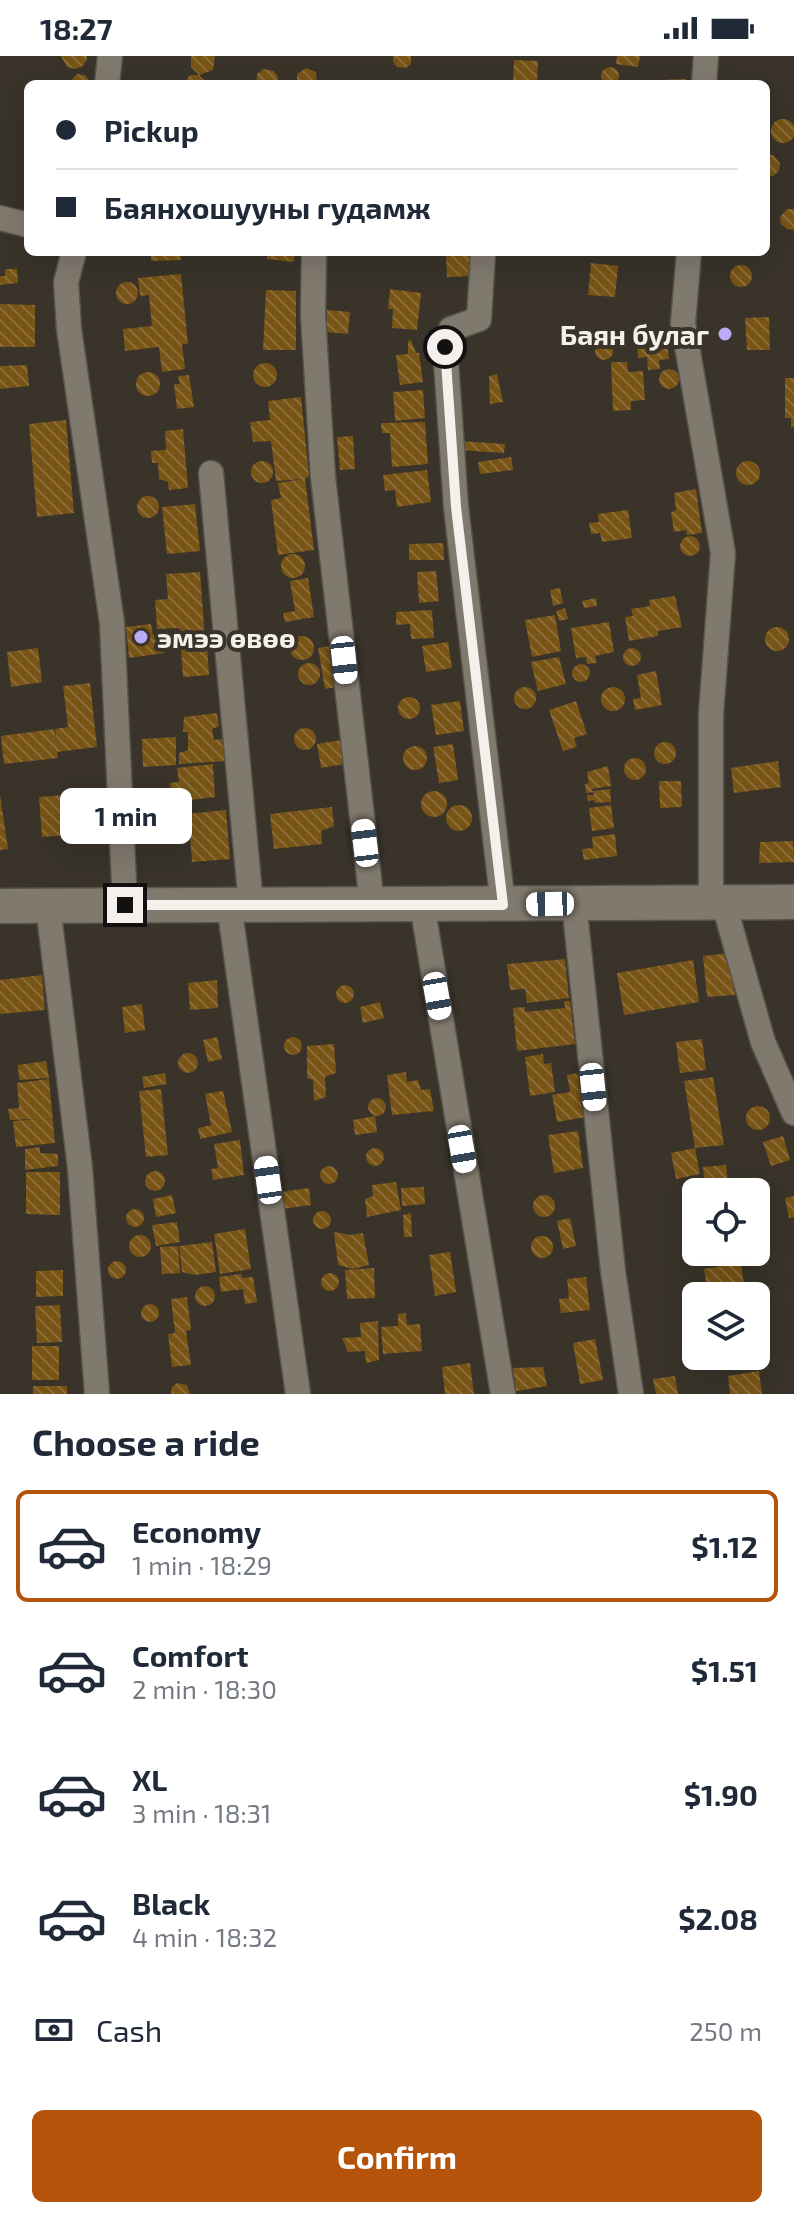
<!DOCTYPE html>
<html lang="en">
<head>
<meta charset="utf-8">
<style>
  body { margin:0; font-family:"Exo 2",sans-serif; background:#f6f6f7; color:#1f2937; height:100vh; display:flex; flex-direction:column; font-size:30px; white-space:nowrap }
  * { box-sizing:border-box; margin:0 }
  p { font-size:26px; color:#747a83 }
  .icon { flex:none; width:44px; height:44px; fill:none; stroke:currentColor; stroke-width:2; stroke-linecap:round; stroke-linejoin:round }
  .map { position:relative; height:1338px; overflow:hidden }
  .drawer { display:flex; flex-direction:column; background:#fff; flex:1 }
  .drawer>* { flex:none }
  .top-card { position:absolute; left:24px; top:24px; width:746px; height:176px; border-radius:12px; box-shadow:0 8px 32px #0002; display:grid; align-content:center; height:176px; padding:0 32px; background:#fff }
  .fabs { position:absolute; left:682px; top:1122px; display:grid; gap:16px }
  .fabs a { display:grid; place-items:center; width:88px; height:88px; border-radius:12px; background:#fff; box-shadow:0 8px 32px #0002; font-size:40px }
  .end { position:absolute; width:36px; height:36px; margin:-18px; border:10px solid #f5f0eb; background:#111; box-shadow:0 0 0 4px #111 }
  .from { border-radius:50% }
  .bubble { position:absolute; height:56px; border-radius:12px; background:#fff; box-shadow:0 8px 32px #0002; font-size:26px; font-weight:700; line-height:56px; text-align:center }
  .car { position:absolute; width:24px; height:48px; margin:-24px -12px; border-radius:10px; box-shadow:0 0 6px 2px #0007; background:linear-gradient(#fff 24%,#345 0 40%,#fff 0 76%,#345 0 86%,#fff 0) }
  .top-card b { display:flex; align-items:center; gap:28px; height:76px; font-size:30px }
  .top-card b+b { border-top:2px solid #e0e1e3 }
  .top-card i { width:20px; height:20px; background:#1f2937 }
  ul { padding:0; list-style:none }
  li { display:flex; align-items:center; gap:24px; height:112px; margin:0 16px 12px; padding:0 16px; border:4px solid transparent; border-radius:12px }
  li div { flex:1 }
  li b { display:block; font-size:30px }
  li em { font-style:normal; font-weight:700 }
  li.selected { border-color:#b45309 }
  li>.icon { width:72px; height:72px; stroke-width:1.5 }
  h2 { padding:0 32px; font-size:36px; line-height:96px }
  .pay { display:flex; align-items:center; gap:20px; height:88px; padding:0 32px; font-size:30px }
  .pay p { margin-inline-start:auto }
  .primary-button { display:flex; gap:16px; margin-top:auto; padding:16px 32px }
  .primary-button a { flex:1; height:92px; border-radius:12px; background:#b45309; color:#fff; font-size:32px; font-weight:700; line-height:92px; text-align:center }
  .status { display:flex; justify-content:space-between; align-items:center; height:56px; padding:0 40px; background:#fff; direction:ltr }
  .status svg { height:22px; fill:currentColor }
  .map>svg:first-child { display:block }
  .building { fill:url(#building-back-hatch) }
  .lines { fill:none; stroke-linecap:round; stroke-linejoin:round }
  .street-casing { stroke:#57524a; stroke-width:27 }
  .secondary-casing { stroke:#57524a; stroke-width:37 }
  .street { stroke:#80796e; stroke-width:24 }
  .secondary { stroke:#80796e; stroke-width:34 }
  .route { stroke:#f5f0eb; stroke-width:10 }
  .poi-dot { fill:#b9abf7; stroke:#39332a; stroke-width:3 }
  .labels { text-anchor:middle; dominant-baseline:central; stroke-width:8; stroke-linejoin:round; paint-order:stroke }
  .poi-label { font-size:28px; font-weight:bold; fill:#f5f0eb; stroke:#39332a; text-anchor:end }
</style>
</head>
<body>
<div class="status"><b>18:27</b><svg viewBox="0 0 49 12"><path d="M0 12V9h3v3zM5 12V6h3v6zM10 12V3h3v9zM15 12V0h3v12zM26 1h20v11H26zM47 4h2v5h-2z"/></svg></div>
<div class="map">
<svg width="794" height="1338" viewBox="0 0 794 1338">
  <defs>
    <pattern id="building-back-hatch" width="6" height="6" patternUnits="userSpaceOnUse" patternTransform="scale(2)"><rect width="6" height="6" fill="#785416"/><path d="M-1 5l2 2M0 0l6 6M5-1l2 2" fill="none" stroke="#8c6d38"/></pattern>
  </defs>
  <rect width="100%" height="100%" fill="#39332a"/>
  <g class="building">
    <path d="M 61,0 L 87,0 L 87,3 L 83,10 L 75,13 L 67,11 Z"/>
    <path d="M 191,0 L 215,0 L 213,14 L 199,19 L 208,28 L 183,28 L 190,19 L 199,19 L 191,11 Z"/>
    <path d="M 393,0 L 411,0 L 411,8 L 406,12 L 397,11 L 393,6 Z"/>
    <path d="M 617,0 L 640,0 L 638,11 L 616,8 Z"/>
    <path d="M 514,4 L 538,5 L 537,28 L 513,28 Z"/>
    <circle cx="610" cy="20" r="9"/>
    <path d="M 306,12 L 316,16 L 317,28 L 297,28 L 297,18 Z"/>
    <path d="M 263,13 L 274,15 L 278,21 L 277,28 L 256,28 L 257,18 Z"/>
    <path d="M 77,18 L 85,19 L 92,28 L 68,28 Z"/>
    <path d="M 686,23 L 686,28 L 660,28 L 660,24 Z"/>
    <circle cx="783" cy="75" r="12"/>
    <path d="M 766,99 L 773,99 L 780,107 L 779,115 L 773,120 L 766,120 Z"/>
    <path d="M 787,153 L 794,153 L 794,174 L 787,173 L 781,168 L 780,161 Z"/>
    <path d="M 151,196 L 181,196 L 181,204 L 151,205 Z"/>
    <path d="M 267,196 L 295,196 L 294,206 L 267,203 Z"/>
    <path d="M 477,199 L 477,220 L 447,221 L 446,200 Z"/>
    <path d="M 591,207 L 618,210 L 615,241 L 588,239 Z"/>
    <circle cx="741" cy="220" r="11"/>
    <path d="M 5,213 L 17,213 L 18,227 L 0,229 L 0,220 L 5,220 Z"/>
    <path d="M 181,218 L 188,288 L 182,288 L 185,313 L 162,316 L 159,291 L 125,295 L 123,273 L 152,270 L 149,239 L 140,240 L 138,222 Z"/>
    <circle cx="127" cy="237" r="11"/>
    <path d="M 390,233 L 421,237 L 417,274 L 392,272 L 393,253 L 388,253 Z"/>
    <path d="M 266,234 L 296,235 L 296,294 L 263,294 Z"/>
    <path d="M 0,248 L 35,249 L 35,291 L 0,291 Z"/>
    <path d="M 327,254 L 350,256 L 348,278 L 326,276 Z"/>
    <path d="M 769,261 L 770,294 L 747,294 L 745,262 Z"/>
    <path d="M 666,279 L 669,303 L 659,304 L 660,313 L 648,314 L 647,301 L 638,302 L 636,282 Z"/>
    <path d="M 411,284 L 416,297 L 419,297 L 423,326 L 400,329 L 396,299 L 408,298 L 408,285 Z"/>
    <circle cx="604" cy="295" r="9"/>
    <path d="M 611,306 L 627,306 L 628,316 L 643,315 L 645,344 L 631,345 L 631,354 L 613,355 Z"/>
    <circle cx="265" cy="319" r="12"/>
    <path d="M 27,309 L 29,330 L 0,333 L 0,310 Z"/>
    <circle cx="669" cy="323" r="10"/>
    <circle cx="148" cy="328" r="12"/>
    <path d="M 497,318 L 503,346 L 490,348 L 489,320 Z"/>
    <path d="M 189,319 L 194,351 L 177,353 L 174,328 L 180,328 L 178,320 Z"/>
    <path d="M 785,322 L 794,322 L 794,371 L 791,371 L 791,362 L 785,362 Z"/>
    <path d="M 423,334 L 425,362 L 395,365 L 393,336 Z"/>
    <path d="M 301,341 L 309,420 L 305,423 L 314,494 L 278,499 L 271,444 L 281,442 L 278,427 L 302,423 L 276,425 L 271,385 L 253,386 L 250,366 L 270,364 L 268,345 Z"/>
    <path d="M 66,364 L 74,457 L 37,461 L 29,368 Z"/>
    <path d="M 425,366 L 428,408 L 392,411 L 390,377 L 382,377 L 381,367 Z"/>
    <path d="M 183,373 L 188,432 L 169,434 L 168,426 L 159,423 L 158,407 L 152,407 L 151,395 L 166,394 L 165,375 Z"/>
    <path d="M 353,380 L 355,413 L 340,414 L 337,381 Z"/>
    <path d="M 460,385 L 505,388 L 504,397 L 459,394 Z"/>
    <path d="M 511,401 L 513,414 L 480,418 L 478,406 Z"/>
    <circle cx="748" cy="417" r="12"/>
    <circle cx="262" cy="416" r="11"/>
    <path d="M 427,414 L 431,446 L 397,451 L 395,434 L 385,435 L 383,419 Z"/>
    <path d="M 696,433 L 702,477 L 687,479 L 686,474 L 674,476 L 671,456 L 676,455 L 674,437 Z"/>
    <circle cx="148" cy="451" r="11"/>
    <path d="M 195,448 L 200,495 L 167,498 L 162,451 Z"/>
    <path d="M 628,454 L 632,482 L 602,486 L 600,477 L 591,478 L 589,467 L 599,466 L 598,458 Z"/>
    <circle cx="690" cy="490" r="10"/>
    <path d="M 443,487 L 444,504 L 409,504 L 409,488 Z"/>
    <circle cx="293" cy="510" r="12"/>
    <path d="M 436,515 L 439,545 L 419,547 L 417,516 Z"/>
    <path d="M 200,516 L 205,583 L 180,584 L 179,572 L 157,573 L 155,544 L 168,543 L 166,518 Z"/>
    <path d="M 308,522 L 314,561 L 285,566 L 283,557 L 295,555 L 290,525 Z"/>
    <path d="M 560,532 L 563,547 L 553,550 L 550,534 Z"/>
    <path d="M 675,540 L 682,571 L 658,575 L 658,580 L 629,585 L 625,561 L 633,560 L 631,553 L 650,550 L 649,544 Z"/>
    <path d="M 596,542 L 597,550 L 584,552 L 582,545 Z"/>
    <path d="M 565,552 L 568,563 L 559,565 L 556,555 Z"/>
    <path d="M 432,554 L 434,582 L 411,583 L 410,568 L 396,569 L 396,556 Z"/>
    <path d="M 555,559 L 561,595 L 532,601 L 525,564 Z"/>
    <path d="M 609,566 L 614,596 L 595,600 L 597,607 L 587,608 L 586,601 L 576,602 L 571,572 Z"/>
    <path d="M 151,568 L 153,579 L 161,578 L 164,597 L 129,602 L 126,571 Z"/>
    <circle cx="777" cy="583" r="12"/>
    <circle cx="302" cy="592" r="12"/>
    <path d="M 448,586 L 452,612 L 426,616 L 422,590 Z"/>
    <path d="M 207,590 L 209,619 L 183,621 L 181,592 Z"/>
    <path d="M 330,590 L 337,631 L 325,633 L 318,592 Z"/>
    <circle cx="632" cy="601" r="9"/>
    <path d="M 38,592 L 42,626 L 11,631 L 7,596 Z"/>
    <path d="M 559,601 L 566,628 L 538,635 L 531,606 Z"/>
    <circle cx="309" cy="618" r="11"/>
    <circle cx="581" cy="617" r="9"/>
    <path d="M 656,615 L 662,649 L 635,654 L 633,643 L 641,642 L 637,619 Z"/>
    <path d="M 90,627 L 97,691 L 57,696 L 58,702 L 4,708 L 1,680 L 54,673 L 57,686 L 55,673 L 68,671 L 63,630 Z"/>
    <circle cx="525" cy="642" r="11"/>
    <circle cx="613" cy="643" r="12"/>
    <circle cx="409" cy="652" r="11"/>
    <path d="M 460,645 L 464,675 L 436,679 L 431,649 Z"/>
    <path d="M 576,645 L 587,678 L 574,682 L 577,691 L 563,695 L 549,654 Z"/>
    <path d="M 217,657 L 219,670 L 212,673 L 214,684 L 222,683 L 225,705 L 179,708 L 179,697 L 188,694 L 188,676 L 183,676 L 184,661 Z"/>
    <circle cx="305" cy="683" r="11"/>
    <path d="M 176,681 L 176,709 L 143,711 L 142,683 Z"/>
    <path d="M 341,684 L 345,708 L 321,712 L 317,688 Z"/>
    <circle cx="665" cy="697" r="11"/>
    <path d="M 453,688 L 458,724 L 439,727 L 433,691 Z"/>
    <circle cx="415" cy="702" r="12"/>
    <circle cx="635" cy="713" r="11"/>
    <path d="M 778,705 L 781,731 L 734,737 L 731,712 Z"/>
    <path d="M 213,708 L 215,741 L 181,745 L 180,733 L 171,734 L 170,727 L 179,726 L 177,712 Z"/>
    <path d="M 608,710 L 611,730 L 592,733 L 593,736 L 586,737 L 585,728 L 589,727 L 587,716 Z"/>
    <path d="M 659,725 L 681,725 L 682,751 L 660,752 Z"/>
    <path d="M 610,733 L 611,746 L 595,747 L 594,744 L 588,745 L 587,739 L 594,739 L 593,735 Z"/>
    <circle cx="434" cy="748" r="13"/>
    <path d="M 100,736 L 104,776 L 42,781 L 39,741 Z"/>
    <path d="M 0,739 L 8,793 L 0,794 Z"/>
    <path d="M 611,749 L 614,772 L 592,775 L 589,752 Z"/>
    <circle cx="459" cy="762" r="13"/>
    <path d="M 332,751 L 334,770 L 321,775 L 322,788 L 274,793 L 270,758 Z"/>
    <path d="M 226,754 L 230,803 L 192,806 L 190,779 L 151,783 L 148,762 Z"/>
    <path d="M 615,778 L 617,800 L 584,804 L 582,793 L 593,792 L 592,781 Z"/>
    <path d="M 793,785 L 794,806 L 759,807 L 760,786 Z"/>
    <path d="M 731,897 L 735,939 L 707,941 L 703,900 Z"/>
    <path d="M 565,903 L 569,942 L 527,947 L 525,933 L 510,934 L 507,908 Z"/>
    <path d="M 693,904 L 699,946 L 624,959 L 617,917 Z"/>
    <path d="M 42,919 L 45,954 L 0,958 L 0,924 Z"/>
    <path d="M 217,924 L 218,952 L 190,954 L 188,927 Z"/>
    <circle cx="345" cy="938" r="9"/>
    <path d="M 564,945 L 570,945 L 575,988 L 517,995 L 513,952 L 525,951 L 525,956 L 565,952 Z"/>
    <path d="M 380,946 L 384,962 L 363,967 L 360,951 Z"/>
    <path d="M 142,948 L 145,974 L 125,977 L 122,951 Z"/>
    <circle cx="293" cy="990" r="9"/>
    <path d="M 217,981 L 222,1003 L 208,1006 L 203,984 Z"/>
    <path d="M 702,983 L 706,1014 L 680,1017 L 676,986 Z"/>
    <path d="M 334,988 L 336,1017 L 325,1021 L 326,1041 L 314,1045 L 313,1024 L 307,1022 L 307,990 Z"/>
    <circle cx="188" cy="1007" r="10"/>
    <path d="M 543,998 L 544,1008 L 551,1007 L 555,1036 L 530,1040 L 525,1001 Z"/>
    <path d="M 46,1005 L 49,1022 L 19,1024 L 18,1009 Z"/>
    <path d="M 406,1016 L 407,1026 L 418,1024 L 421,1034 L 430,1033 L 434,1055 L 392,1059 L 387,1019 Z"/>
    <path d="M 165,1017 L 167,1028 L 144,1032 L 142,1021 Z"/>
    <path d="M 578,1017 L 586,1061 L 557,1066 L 552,1039 L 570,1036 L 567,1019 Z"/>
    <path d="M 713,1021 L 724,1089 L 695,1092 L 684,1025 Z"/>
    <path d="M 49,1023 L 55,1087 L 16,1091 L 13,1065 L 37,1063 L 10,1064 L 8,1053 L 19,1052 L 17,1027 Z"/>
    <path d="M 161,1033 L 168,1099 L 146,1101 L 139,1035 Z"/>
    <path d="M 223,1035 L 232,1076 L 200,1083 L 198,1072 L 211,1069 L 205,1038 Z"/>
    <circle cx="377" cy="1051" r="9"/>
    <circle cx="758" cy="1062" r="12"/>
    <path d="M 375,1060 L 377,1076 L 355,1079 L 353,1064 Z"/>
    <path d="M 578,1075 L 583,1112 L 554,1117 L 548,1079 Z"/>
    <path d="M 783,1080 L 790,1104 L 771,1110 L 763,1086 Z"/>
    <path d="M 240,1084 L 244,1119 L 213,1124 L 211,1113 L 218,1112 L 214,1088 Z"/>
    <path d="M 40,1091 L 40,1097 L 58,1098 L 58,1110 L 25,1114 L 25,1093 Z"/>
    <circle cx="375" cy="1101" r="9"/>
    <path d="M 695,1092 L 700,1118 L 676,1123 L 671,1097 Z"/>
    <path d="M 726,1109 L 729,1136 L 705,1136 L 703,1111 Z"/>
    <circle cx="329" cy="1119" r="9"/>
    <circle cx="155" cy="1125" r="10"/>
    <path d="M 26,1116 L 60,1116 L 60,1159 L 26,1158 Z"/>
    <path d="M 396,1126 L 401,1154 L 367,1161 L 365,1143 L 373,1140 L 372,1129 Z"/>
    <path d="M 424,1131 L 425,1148 L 402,1150 L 401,1132 Z"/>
    <path d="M 309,1132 L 311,1149 L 282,1153 L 280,1136 Z"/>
    <path d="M 172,1139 L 176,1157 L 156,1161 L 153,1143 Z"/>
    <circle cx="544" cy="1150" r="11"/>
    <path d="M 794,1140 L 794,1161 L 789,1162 L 785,1142 Z"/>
    <circle cx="135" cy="1162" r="9"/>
    <circle cx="322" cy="1164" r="9"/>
    <path d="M 411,1157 L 412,1181 L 404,1181 L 403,1159 Z"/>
    <path d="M 570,1162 L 576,1190 L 563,1193 L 557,1165 Z"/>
    <path d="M 177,1166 L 180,1186 L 156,1190 L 152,1169 Z"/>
    <path d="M 245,1173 L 251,1213 L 220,1218 L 214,1178 Z"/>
    <path d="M 334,1176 L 351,1179 L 363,1177 L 369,1209 L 353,1213 L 338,1209 Z"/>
    <circle cx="140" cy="1190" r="11"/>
    <circle cx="542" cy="1191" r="11"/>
    <path d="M 212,1186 L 216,1216 L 195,1219 L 182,1216 L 179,1190 Z"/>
    <path d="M 178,1190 L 180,1217 L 162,1218 L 160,1191 Z"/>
    <path d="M 450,1196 L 456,1236 L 435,1240 L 429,1199 Z"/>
    <path d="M 721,1196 L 739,1196 L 744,1228 L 707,1234 L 704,1213 L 723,1210 Z"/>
    <circle cx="117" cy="1214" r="9"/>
    <path d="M 374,1212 L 375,1242 L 347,1243 L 345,1214 Z"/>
    <path d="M 63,1214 L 63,1240 L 36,1241 L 36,1215 Z"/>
    <circle cx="330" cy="1226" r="9"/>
    <path d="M 241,1218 L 242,1222 L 253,1221 L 257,1246 L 245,1248 L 243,1233 L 221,1236 L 219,1221 Z"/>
    <path d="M 586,1221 L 590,1254 L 561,1257 L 559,1243 L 569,1242 L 567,1223 Z"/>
    <circle cx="205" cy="1240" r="10"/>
    <path d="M 187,1241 L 191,1274 L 186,1275 L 191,1309 L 172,1311 L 168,1278 L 175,1277 L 171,1243 Z"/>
    <circle cx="150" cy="1257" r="9"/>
    <path d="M 60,1249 L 62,1286 L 37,1287 L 35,1250 Z"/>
    <path d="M 406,1257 L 407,1269 L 420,1268 L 422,1295 L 383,1298 L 381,1271 L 398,1270 L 398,1258 Z"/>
    <path d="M 378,1265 L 379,1304 L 366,1307 L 365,1295 L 348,1296 L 342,1282 L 361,1281 L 360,1267 Z"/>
    <path d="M 595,1283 L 603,1324 L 580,1328 L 573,1287 Z"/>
    <rect x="32" y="1290" width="27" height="34"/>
    <path d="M 732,1300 L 756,1300 L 757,1309 L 734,1312 Z"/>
    <path d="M 470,1307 L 474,1338 L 445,1338 L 442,1311 Z"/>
    <path d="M 543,1311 L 547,1330 L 516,1335 L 513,1312 Z"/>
    <path d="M 759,1315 L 762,1338 L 730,1338 L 728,1320 Z"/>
    <path d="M 675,1320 L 678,1338 L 656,1338 L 653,1323 Z"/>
    <path d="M 177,1327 L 187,1329 L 190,1338 L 171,1338 L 172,1331 Z"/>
    <rect x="33" y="1330" width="34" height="8"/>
  </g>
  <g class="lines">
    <g class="street-casing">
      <g id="street">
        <path d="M 107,28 L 110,0"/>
        <path d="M 704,28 L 706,0"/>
        <path d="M 0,162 L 28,169"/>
        <path d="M 74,196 L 66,226 L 69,273 L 112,567 L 125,849"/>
        <path d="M 314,196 L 313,259 L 323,421 L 372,848"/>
        <path d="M 689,196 L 683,267 L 723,497 L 711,658 L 711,848"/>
        <path d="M 483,197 L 479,263 L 451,273 L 445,291 L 456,451 L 503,849"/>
        <path d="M 211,417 L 251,849"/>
        <path d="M 574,847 L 613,1215 L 631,1338"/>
        <path d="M 422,848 L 503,1338"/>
        <path d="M 724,848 L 763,986 L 794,1057"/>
        <path d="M 229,849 L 298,1338"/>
        <path d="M 48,850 L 80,1112 L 97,1338"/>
      </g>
    </g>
    <g class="secondary-casing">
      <path id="secondary" d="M 0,850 L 794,846"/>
    </g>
    <use href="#street" class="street"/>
    <use href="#secondary" class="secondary"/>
  </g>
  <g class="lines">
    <path class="route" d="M 125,849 L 503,849 L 456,451 L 445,291"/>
  </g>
  <g class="poi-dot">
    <circle cx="725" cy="278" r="8"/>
    <circle cx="141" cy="581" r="8"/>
  </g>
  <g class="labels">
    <g class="poi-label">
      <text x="709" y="278">Баян булаг</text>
      <text x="157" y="581" text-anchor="start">эмээ өвөө</text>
    </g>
  </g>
</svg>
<div class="fabs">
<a><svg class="icon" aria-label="locate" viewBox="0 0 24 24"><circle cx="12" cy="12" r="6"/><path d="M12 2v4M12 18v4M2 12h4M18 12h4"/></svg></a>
<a><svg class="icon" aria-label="layers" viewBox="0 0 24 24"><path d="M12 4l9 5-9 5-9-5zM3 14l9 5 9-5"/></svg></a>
</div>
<i class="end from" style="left:445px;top:291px"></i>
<i class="end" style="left:125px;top:849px"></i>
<div class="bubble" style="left:60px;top:732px;width:132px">1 min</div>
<i class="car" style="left:344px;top:604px;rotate:174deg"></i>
<i class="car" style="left:365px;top:787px;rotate:353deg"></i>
<i class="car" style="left:550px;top:848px;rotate:269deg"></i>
<i class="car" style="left:437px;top:940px;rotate:170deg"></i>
<i class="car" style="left:593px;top:1031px;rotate:174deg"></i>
<i class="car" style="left:462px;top:1093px;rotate:170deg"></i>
<i class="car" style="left:268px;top:1124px;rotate:352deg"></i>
<div class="top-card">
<b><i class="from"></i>Pickup</b>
<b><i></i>Баянхошууны гудамж</b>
</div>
</div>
<section class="drawer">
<h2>Choose a ride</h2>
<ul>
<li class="selected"><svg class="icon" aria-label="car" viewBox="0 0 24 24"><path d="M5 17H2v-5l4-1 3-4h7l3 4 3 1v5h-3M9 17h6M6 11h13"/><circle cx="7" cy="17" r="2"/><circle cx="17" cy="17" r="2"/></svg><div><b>Economy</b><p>1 min · 18:29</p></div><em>$1.12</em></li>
<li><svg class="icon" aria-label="car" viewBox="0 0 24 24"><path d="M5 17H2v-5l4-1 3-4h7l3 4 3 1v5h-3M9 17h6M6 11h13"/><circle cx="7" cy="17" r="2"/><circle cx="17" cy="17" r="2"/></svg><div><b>Comfort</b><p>2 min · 18:30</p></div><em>$1.51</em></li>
<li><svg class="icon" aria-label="car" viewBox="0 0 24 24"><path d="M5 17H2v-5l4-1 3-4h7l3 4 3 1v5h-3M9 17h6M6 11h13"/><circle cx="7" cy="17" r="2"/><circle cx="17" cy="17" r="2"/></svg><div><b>XL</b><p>3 min · 18:31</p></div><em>$1.90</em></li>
<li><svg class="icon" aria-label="car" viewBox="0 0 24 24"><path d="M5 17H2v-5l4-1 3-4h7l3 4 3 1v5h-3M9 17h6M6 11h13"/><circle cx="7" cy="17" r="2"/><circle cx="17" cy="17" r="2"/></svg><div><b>Black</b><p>4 min · 18:32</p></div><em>$2.08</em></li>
</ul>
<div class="pay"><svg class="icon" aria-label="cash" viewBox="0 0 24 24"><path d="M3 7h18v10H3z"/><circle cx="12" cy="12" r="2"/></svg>Cash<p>250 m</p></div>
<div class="primary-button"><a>Confirm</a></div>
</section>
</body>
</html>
